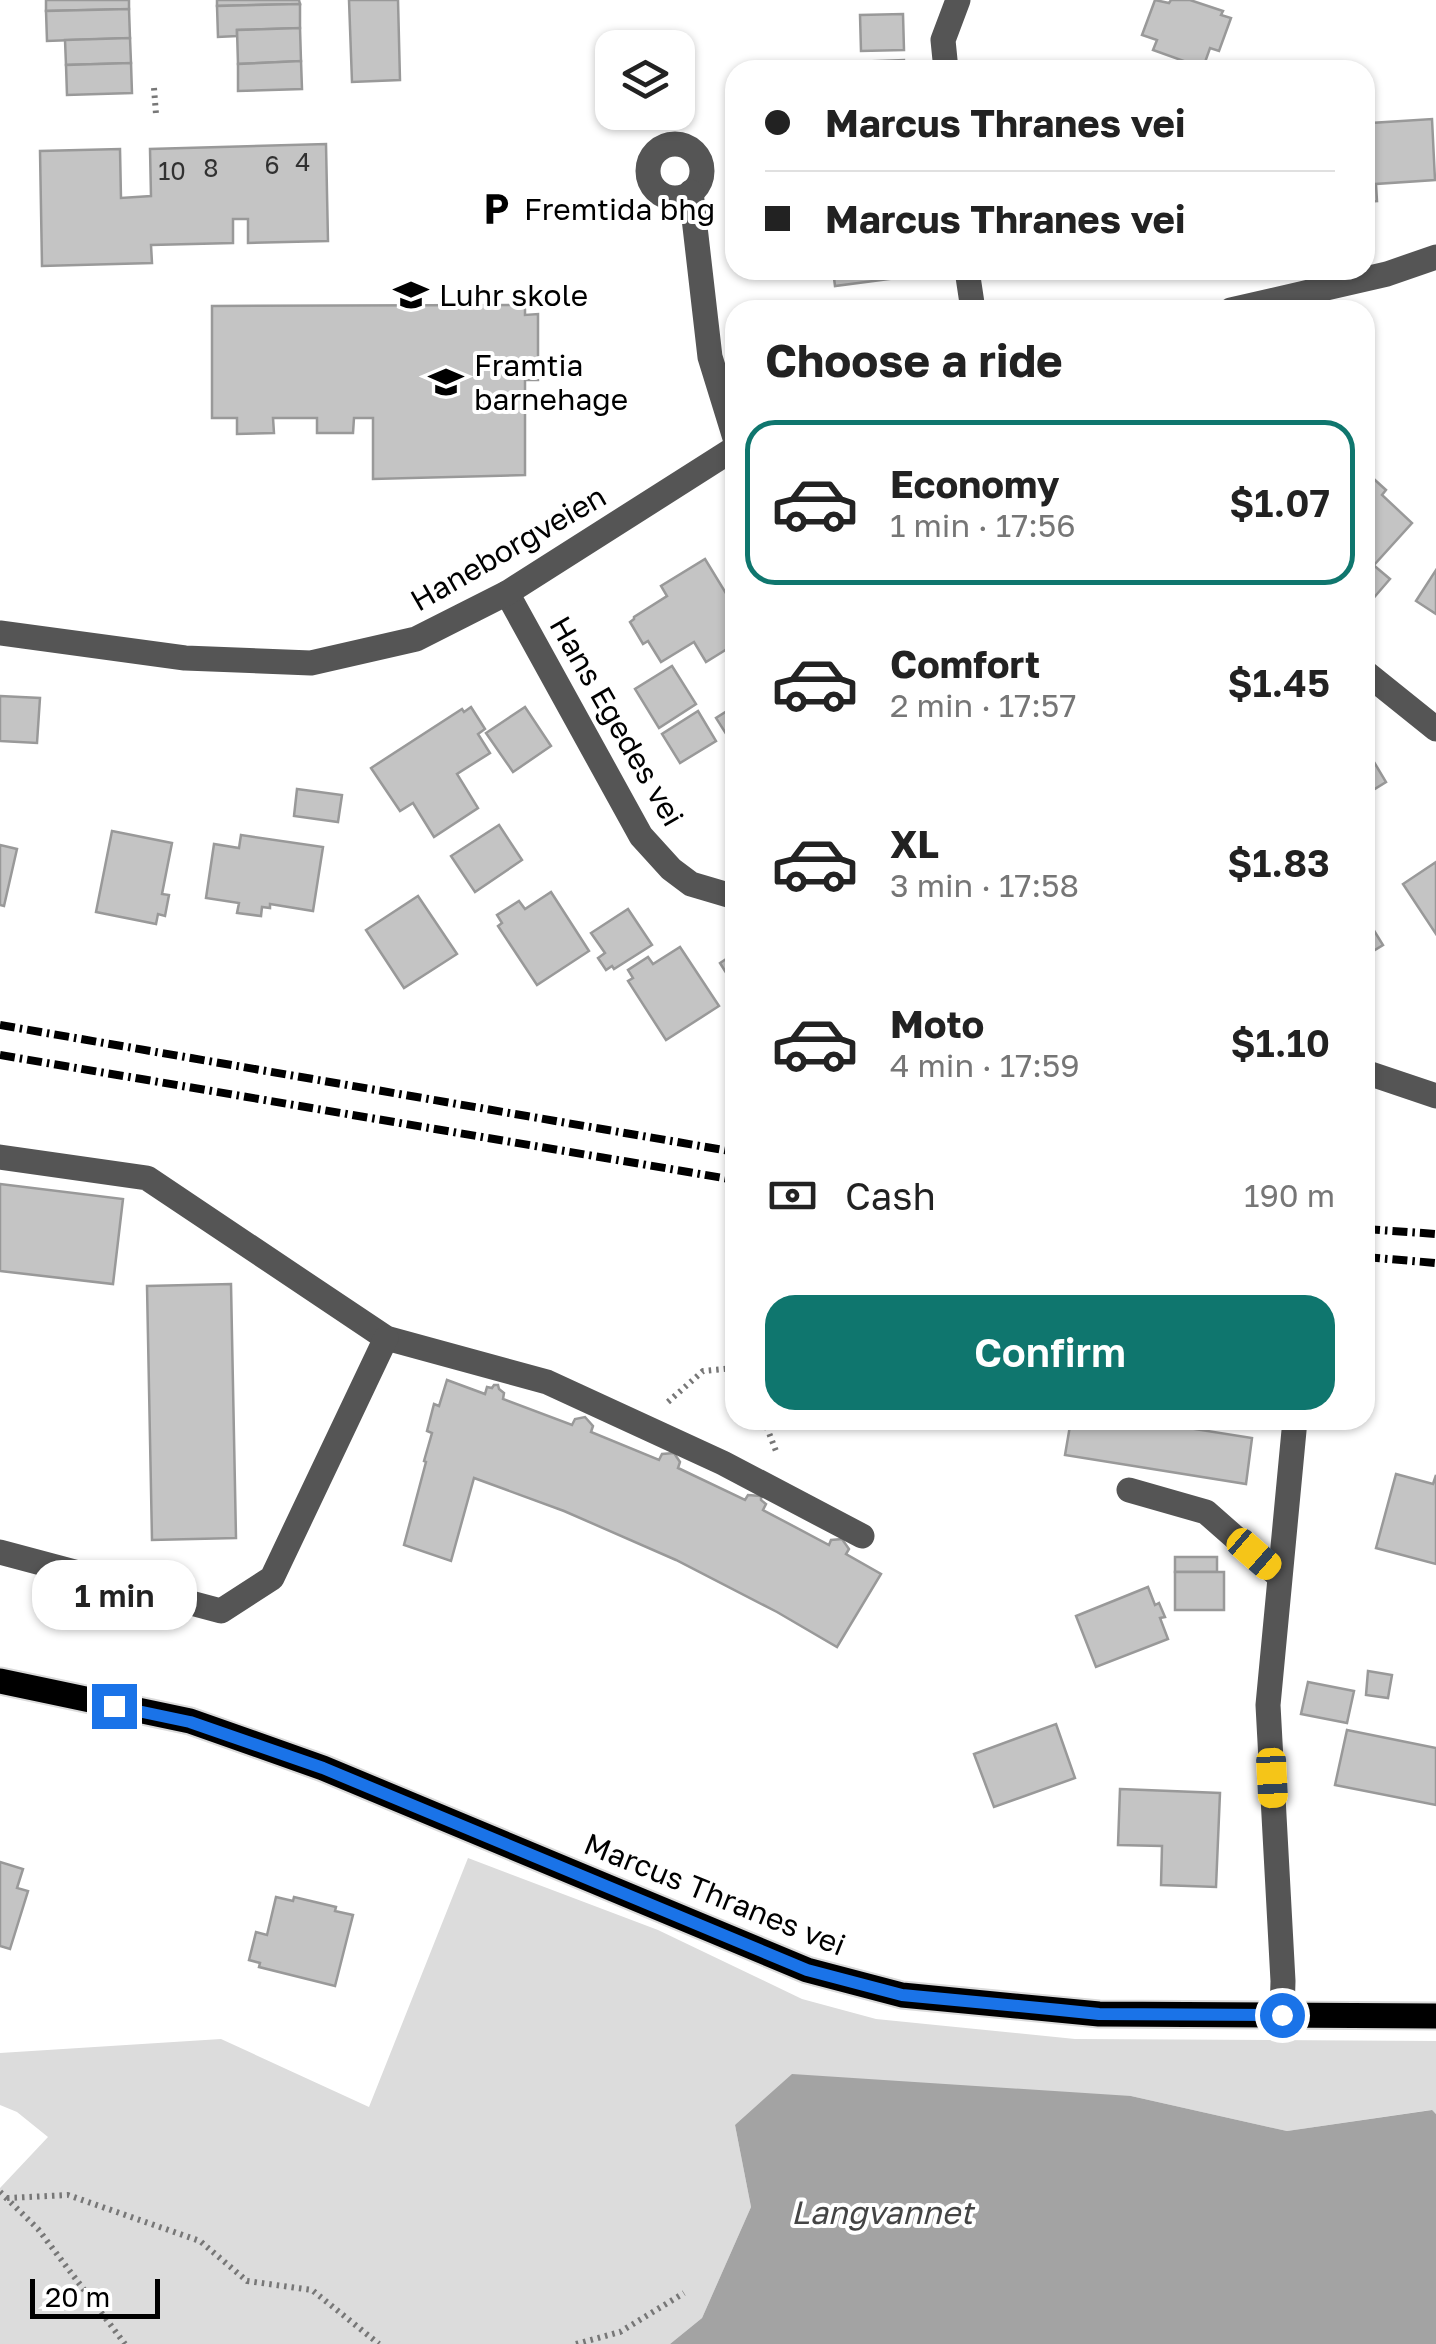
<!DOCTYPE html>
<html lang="en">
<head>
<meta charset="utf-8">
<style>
  body { margin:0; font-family:"Golos Text",sans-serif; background:#f2f2f2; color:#222; height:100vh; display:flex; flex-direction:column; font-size:38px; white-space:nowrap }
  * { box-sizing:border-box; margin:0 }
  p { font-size:32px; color:#767676 }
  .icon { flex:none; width:55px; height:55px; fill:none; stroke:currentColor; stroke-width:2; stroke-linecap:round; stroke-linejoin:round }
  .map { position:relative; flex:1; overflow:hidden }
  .side { position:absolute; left:725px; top:300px; width:650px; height:1130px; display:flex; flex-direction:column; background:#fff; border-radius:30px; box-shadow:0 2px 8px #0004 }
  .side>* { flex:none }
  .banner { position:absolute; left:725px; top:60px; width:650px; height:220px; border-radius:30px; box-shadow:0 2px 8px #0004; display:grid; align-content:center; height:220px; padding:0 40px; background:#fff }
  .controls { position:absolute; left:595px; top:30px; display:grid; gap:20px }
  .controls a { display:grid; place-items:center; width:100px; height:100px; border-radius:20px; background:#fff; box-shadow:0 2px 8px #0004; font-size:50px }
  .scale { position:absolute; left:30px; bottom:25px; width:130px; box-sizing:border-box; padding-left:10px; border:5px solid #000; border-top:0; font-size:28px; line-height:35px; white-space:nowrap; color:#000; -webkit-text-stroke:8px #fff; paint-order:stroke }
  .end { position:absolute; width:45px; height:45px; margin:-22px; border:12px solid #1a73e8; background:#fff; box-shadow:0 0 0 5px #fff }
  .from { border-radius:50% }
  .bubble { position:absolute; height:70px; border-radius:30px; background:#fff; box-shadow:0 2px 8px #0004; font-size:32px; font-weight:600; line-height:70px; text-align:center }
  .car { position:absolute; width:30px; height:60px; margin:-30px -15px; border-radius:12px; box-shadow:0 0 8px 2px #0007; background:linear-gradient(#f5c518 24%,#345 0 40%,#f5c518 0 76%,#345 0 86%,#f5c518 0) }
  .banner b { display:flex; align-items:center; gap:35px; height:95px; font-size:38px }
  .banner b+b { border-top:2px solid #e0e0e0 }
  .banner i { width:25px; height:25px; background:#222 }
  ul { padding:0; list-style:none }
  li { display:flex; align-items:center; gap:30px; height:165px; margin:0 20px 15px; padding:0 20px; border:5px solid transparent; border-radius:30px }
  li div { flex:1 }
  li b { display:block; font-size:38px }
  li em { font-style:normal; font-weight:600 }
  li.selected { border-color:#0f766e }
  li>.icon { width:90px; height:90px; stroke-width:1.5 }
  h2 { padding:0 40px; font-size:45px; line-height:120px }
  .pay { display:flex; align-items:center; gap:25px; height:110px; padding:0 40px; font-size:38px }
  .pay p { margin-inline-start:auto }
  .action { display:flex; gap:20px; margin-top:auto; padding:20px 40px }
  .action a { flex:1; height:115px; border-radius:30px; background:#0f766e; color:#fff; font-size:40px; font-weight:600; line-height:115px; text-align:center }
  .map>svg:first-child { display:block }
  .green { fill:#dcdcdc }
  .water { fill:#a3a3a3 }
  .building { fill:#c4c4c4; stroke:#999; stroke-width:2.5 }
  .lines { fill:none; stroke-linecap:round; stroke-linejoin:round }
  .major-casing { stroke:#dbdbdb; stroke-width:29 }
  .path { stroke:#777; stroke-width:6; stroke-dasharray:2.5 5; stroke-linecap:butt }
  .minor { stroke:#555; stroke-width:25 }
  .major { stroke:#000; stroke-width:25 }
  .rail { stroke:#000; stroke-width:8; stroke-dasharray:15 5 2.5 5; stroke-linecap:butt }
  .route { stroke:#1a73e8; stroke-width:12 }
  .labels { text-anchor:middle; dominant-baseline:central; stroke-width:8; stroke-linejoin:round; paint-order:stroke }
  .number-label { font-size:25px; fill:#313131 }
  .poi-label { font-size:30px; fill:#000; stroke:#fff; text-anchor:start }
  .street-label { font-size:30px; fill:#000; stroke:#fff }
  .water-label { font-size:32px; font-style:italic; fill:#444; stroke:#fff }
</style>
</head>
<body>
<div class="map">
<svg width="1436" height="2344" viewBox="0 0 1436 2344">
  <rect width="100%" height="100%" fill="#fff"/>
  <path class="green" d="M 468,1858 L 658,1930 L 802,1999 L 876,2019 L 1075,2039 L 1436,2041 L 1436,2114 L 1431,2110 L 1287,2131 L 1131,2096 L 735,2125 L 751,2207 L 702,2318 L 670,2344 L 0,2344 L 0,2188 L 48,2137 L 17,2112 L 0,2105 L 0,2053 L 221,2039 L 369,2107 Z"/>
  <path class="water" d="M 792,2074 L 1131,2096 L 1287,2131 L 1432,2110 L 1436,2114 L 1436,2344 L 670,2344 L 702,2318 L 751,2207 L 735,2125 Z"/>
  <g class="building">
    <path d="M 46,0 L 129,0 L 129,9 L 46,11 Z"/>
    <path d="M 217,0 L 299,0 L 300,4 L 217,6 Z"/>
    <path d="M 349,0 L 398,0 L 400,80 L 352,82 Z"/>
    <path d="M 1155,0 L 1169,3 L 1171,0 L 1190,0 L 1223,11 L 1221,15 L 1231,18 L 1219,51 L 1210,48 L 1203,68 L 1153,50 L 1157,40 L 1142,35 Z"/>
    <path d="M 300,4 L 300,28 L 237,30 L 237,36 L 218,37 L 217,6 Z"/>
    <path d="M 129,9 L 130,38 L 47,41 L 46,11 Z"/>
    <path d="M 903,14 L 904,50 L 861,51 L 860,15 Z"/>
    <path d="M 300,28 L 301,61 L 238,64 L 237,30 Z"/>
    <path d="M 130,38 L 131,63 L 66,65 L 65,40 Z"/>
    <path d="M 904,60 L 905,70 L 826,70 L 826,63 Z"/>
    <path d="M 301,61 L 302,89 L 238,91 L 238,64 Z"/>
    <path d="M 131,63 L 132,93 L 67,95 L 66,65 Z"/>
    <path d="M 1432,119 L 1435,180 L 1376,184 L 1377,201 L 1365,202 L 1365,126 L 1371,126 L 1371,123 Z"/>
    <path d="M 326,144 L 328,241 L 248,243 L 248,219 L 233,219 L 233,243 L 151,245 L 152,263 L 42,266 L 40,151 L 120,149 L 121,198 L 151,196 L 150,149 Z"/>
    <path d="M 833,270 L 919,270 L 920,275 L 835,286 Z"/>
    <path d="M 525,305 L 525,315 L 538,314 L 538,380 L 525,380 L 525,475 L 373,479 L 373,418 L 354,418 L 353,433 L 317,433 L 317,418 L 273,418 L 274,433 L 237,434 L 237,418 L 212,418 L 212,306 Z"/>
    <path d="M 1365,471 L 1386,490 L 1382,495 L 1412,523 L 1374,565 L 1365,557 Z"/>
    <path d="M 705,559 L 735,608 L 735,644 L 706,662 L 694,642 L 661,662 L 648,641 L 643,644 L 630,622 L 634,619 L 634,617 L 667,596 L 661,586 Z"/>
    <path d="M 1371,563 L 1390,579 L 1365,608 L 1365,570 Z"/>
    <path d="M 1436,570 L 1436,614 L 1416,601 Z"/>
    <path d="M 672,666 L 696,704 L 659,728 L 635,689 Z"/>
    <path d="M 0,696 L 40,698 L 37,743 L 0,741 Z"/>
    <path d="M 735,706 L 735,748 L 716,718 Z"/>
    <path d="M 471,707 L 485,729 L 478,734 L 490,753 L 457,774 L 478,808 L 434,837 L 413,803 L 400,811 L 371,768 L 462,709 L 464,712 Z"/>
    <path d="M 525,707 L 551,746 L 513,772 L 486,733 Z"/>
    <path d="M 698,711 L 716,741 L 680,763 L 662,734 Z"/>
    <path d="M 1365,747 L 1386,782 L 1365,795 Z"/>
    <path d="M 297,789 L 342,795 L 338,822 L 294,816 Z"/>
    <path d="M 499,825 L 522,860 L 475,892 L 451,856 Z"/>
    <path d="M 112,831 L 172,843 L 162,894 L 169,895 L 165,916 L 158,914 L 156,924 L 96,912 Z"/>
    <path d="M 241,835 L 323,847 L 313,911 L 270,904 L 270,908 L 262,907 L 261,916 L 237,913 L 239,903 L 206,898 L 214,844 L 239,848 Z"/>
    <path d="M 0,845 L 17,849 L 4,906 L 0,905 Z"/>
    <path d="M 1436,862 L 1436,934 L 1403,884 Z"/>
    <path d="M 551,892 L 589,951 L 537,985 L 498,926 L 502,923 L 497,915 L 519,901 L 525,909 Z"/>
    <path d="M 418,896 L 457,954 L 404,988 L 366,930 Z"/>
    <path d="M 628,909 L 652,945 L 614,969 L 612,966 L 606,970 L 598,958 L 605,953 L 591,933 Z"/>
    <path d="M 1365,916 L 1383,945 L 1365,956 Z"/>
    <path d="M 680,947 L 719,1006 L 666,1040 L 628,981 L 633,978 L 628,970 L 648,957 L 653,964 Z"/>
    <path d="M 735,953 L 735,987 L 720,963 Z"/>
    <path d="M 0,1184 L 123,1199 L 113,1284 L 0,1271 Z"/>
    <path d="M 231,1284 L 236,1538 L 152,1540 L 147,1286 Z"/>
    <path d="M 447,1380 L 485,1394 L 487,1387 L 492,1388 L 494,1385 L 498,1385 L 499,1389 L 504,1393 L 503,1399 L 572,1425 L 575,1419 L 585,1417 L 593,1426 L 591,1432 L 659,1460 L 662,1454 L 674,1453 L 680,1462 L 678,1468 L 745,1500 L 748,1495 L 761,1496 L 761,1500 L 766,1504 L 763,1510 L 829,1545 L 831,1540 L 842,1539 L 849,1549 L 846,1554 L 881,1574 L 837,1647 L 777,1612 L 676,1560 L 564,1511 L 474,1478 L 451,1561 L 404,1545 L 426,1462 L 424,1461 L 432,1433 L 427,1431 L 434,1404 L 439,1406 Z"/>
    <path d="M 1071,1420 L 1138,1420 L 1252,1438 L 1246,1484 L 1065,1455 Z"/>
    <path d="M 1396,1474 L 1433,1484 L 1436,1475 L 1436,1564 L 1376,1548 Z"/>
    <rect x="1175" y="1557" width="42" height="15"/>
    <rect x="1175" y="1572" width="49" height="38"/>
    <path d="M 1148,1587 L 1155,1605 L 1159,1603 L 1165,1617 L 1160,1618 L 1168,1639 L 1096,1667 L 1076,1616 Z"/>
    <path d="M 1368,1671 L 1392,1675 L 1388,1698 L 1366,1695 Z"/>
    <path d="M 1308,1682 L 1354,1691 L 1347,1723 L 1301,1714 Z"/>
    <path d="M 1056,1724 L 1075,1778 L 994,1807 L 974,1754 Z"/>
    <path d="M 1347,1730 L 1436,1748 L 1436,1805 L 1335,1785 Z"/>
    <path d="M 1120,1789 L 1220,1793 L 1216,1887 L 1161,1885 L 1162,1846 L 1118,1845 Z"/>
    <path d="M 0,1862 L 23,1869 L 17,1888 L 28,1891 L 10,1949 L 0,1946 Z"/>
    <path d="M 276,1897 L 293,1901 L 294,1897 L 336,1907 L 335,1911 L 353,1915 L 335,1986 L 259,1967 L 260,1963 L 249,1960 L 256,1932 L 267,1935 Z"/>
  </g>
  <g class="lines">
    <g class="major-casing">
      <path id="major" d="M 0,1681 L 190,1721 L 323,1768 L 807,1970 L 902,1995 L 1099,2014 L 1436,2016"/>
    </g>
    <g class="path">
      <path d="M 154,88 L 156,114"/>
      <path d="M 668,1402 L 703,1371 L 735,1368"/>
      <path d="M 764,1420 L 776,1451"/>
      <path d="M 0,2192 L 38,2229 L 125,2344"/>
      <path d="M 7,2198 L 68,2195 L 200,2241 L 247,2281 L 312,2290 L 379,2344"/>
      <path d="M 576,2344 L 620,2332 L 684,2293"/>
    </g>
    <g class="minor">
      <path d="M 946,70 L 943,40 L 958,0"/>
      <circle cx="675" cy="171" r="27"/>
      <path d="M 691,192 L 710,357 L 735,438"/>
      <path d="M 967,270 L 973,310"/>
      <path d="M 1231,310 L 1387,274 L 1436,257"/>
      <path d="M 507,593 L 641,836 L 671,869 L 691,884 L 735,897"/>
      <path d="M 0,633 L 185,658 L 311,663 L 416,639 L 507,593 L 735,448"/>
      <path d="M 1365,672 L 1436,729"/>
      <path d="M 1365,1072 L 1436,1096"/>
      <path d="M 0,1157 L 147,1178 L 386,1338 L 547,1382 L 723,1463 L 862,1536"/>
      <path d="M 1129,1490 L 1206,1512 L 1279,1576"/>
      <path d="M 0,1552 L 221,1611 L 272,1578 L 386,1338"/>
      <path d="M 1282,2015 L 1283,1981 L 1268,1705 L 1295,1420"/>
    </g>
    <use href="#major" class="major"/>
    <g class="rail">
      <path d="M 0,1025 L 735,1152"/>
      <path d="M 0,1055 L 735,1180"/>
      <path d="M 1365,1229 L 1436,1234"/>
      <path d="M 1365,1257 L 1436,1263"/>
    </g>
  </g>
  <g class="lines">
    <path class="route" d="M 114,1706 L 190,1722 L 323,1768 L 807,1970 L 902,1995 L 1060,2010 L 1099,2014 L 1282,2015"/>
  </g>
  <defs>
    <g id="parking-bare" transform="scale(2.7)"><path d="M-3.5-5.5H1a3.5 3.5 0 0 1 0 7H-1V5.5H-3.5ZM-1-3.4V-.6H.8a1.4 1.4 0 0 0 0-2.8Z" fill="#000" stroke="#fff" stroke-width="2.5" paint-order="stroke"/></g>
    <g id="school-bare" transform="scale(2.7)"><path d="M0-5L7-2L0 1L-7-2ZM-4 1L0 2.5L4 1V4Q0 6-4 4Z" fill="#000" stroke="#fff" stroke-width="2.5" paint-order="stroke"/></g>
  </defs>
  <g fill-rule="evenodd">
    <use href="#parking-bare" x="496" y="209"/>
    <use href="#school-bare" x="411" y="295"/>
    <use href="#school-bare" x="446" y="382"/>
  </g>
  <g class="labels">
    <g class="number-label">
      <text x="303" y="161">4</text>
      <text x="272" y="164">6</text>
      <text x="211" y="167">8</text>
      <text x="172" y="170">10</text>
    </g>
    <g class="poi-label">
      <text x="524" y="209">Fremtida bhg</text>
      <text x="439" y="295">Luhr skole</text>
      <text x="474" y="365">Framtia<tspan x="474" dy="34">barnehage</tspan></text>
    </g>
    <g class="street-label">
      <text transform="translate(508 548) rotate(-30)">Haneborgveien</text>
      <text transform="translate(617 721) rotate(60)">Hans Egedes vei</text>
      <text transform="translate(715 1894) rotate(22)">Marcus Thranes vei</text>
    </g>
    <g class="water-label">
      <text x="882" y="2212">Langvannet</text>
    </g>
  </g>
</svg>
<div class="controls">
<a><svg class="icon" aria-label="layers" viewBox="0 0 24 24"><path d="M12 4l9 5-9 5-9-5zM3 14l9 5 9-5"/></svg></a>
</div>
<div class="scale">20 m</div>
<i class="end from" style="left:1282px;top:2015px"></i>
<i class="end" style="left:114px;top:1706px"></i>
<div class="bubble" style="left:32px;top:1560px;width:165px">1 min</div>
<i class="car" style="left:1254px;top:1554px;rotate:131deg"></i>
<i class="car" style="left:1272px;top:1778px;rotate:177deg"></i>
<div class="banner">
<b><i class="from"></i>Marcus Thranes vei</b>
<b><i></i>Marcus Thranes vei</b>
</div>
<section class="side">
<h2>Choose a ride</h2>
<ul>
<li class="selected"><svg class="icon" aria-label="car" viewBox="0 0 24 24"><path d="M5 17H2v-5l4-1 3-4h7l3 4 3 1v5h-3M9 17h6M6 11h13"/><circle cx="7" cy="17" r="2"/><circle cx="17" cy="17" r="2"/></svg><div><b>Economy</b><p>1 min · 17:56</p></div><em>$1.07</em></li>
<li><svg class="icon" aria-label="car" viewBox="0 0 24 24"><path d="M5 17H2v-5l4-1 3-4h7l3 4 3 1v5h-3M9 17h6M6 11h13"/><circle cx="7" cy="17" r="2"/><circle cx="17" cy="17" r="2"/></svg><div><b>Comfort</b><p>2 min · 17:57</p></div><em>$1.45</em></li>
<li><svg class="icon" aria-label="car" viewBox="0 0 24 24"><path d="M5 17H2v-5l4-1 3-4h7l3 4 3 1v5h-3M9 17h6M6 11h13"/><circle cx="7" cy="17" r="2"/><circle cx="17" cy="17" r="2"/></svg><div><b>XL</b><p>3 min · 17:58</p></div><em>$1.83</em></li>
<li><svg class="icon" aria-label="car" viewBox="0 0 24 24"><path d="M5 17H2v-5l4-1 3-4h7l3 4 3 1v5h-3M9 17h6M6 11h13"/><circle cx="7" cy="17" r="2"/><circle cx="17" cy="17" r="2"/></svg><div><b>Moto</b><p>4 min · 17:59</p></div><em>$1.10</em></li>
</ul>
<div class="pay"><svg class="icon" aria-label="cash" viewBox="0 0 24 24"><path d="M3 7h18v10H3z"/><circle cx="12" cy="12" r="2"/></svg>Cash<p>190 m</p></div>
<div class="action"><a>Confirm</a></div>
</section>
</div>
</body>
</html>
